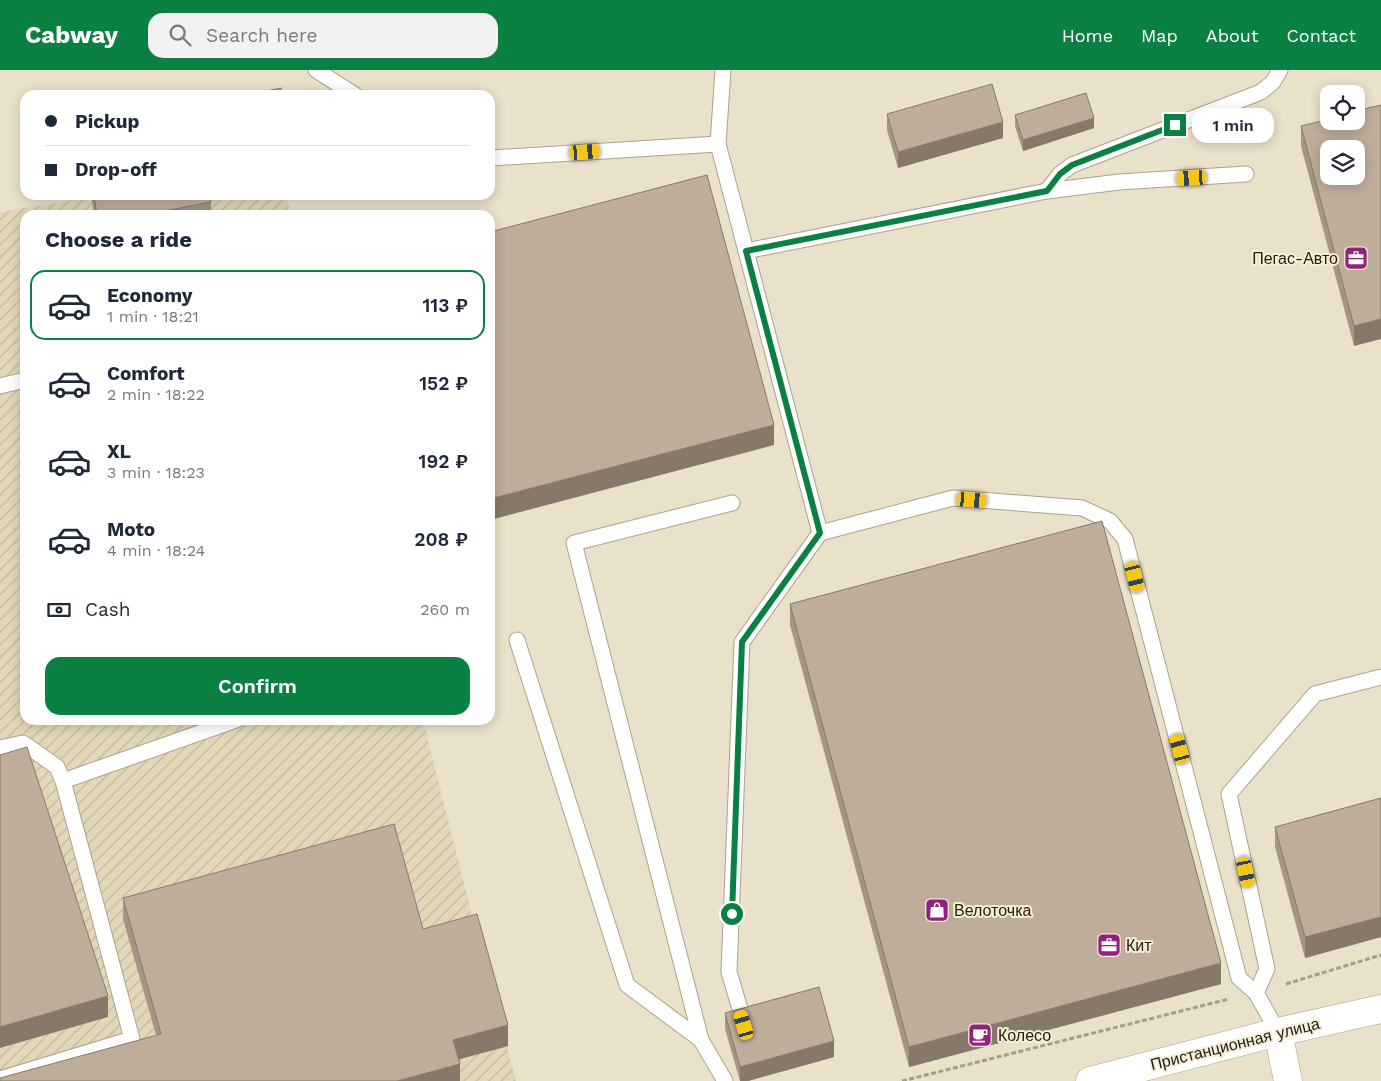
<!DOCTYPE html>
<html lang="en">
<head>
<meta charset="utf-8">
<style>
  body { margin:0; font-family:"Work Sans",sans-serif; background:#f2f2f3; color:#1f2937; height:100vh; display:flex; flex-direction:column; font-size:19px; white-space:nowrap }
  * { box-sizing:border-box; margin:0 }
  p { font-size:16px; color:#747a83 }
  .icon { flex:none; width:28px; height:28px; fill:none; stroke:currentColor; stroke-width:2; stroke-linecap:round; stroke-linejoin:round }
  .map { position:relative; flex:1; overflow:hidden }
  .sheet { position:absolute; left:20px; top:140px; width:475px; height:515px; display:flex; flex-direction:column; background:#fff; border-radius:15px; box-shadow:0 2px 12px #0003 }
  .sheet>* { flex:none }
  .banner { position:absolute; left:20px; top:20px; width:475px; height:110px; border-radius:15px; box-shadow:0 2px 12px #0003; display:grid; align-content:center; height:110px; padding:0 25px; background:#fff }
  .tools { position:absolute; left:1320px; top:15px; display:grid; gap:10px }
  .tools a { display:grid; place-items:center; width:45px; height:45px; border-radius:10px; background:#fff; box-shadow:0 2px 12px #0003; font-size:25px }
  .end { position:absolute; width:22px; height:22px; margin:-11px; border:6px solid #0b8043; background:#fff; box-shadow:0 0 0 2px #fff }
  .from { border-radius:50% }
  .bubble { position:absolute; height:35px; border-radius:15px; background:#fff; box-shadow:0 2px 12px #0003; font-size:16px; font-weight:600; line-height:35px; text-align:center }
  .car { position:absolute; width:15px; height:30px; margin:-15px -8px; border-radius:6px; box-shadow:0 0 4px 1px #0007; background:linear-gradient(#f5c518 24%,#345 0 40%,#f5c518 0 76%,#345 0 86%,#f5c518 0) }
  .banner b { display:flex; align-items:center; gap:18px; height:48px; font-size:19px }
  .banner b+b { border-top:1px solid #e0e1e3 }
  .banner i { width:12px; height:12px; background:#1f2937 }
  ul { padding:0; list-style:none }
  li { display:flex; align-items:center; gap:15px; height:70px; margin:0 10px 8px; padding:0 15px; border:2px solid transparent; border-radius:15px }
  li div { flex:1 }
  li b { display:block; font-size:19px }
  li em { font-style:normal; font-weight:600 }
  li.current { border-color:#0b8043 }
  li>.icon { width:45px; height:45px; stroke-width:1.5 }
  h2 { padding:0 25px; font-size:22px; line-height:60px }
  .pay { display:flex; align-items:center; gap:12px; height:55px; padding:0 25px; font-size:19px }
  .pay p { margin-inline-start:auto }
  .action { display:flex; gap:10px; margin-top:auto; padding:10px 25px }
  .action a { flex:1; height:58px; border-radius:15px; background:#0b8043; color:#fff; font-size:20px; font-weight:600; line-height:58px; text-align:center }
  header { display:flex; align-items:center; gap:30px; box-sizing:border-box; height:70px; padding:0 25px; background:#0b8043; color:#fff }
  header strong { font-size:24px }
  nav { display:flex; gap:28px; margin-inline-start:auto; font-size:18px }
  .search { width:350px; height:45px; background:#f2f2f3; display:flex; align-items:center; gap:12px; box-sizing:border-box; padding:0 18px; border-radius:15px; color:#747a83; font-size:19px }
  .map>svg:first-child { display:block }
  .industrial { fill:url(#industrial-furrows) }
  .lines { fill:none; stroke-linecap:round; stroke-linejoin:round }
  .lane-casing { stroke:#aba38d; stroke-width:17 }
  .street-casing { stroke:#aba38d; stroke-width:29 }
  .secondary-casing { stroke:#aba38d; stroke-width:29 }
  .path { stroke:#a39d8b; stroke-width:3; stroke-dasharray:5 2.5; stroke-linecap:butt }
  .lane { stroke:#fff; stroke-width:15 }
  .street { stroke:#fff; stroke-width:28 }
  .secondary { stroke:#fff; stroke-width:28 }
  .wall { fill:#a49585 }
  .shaded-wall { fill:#86796c }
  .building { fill:#bfad9b; stroke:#86796c; fill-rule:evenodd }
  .route { stroke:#0b8043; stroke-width:6 }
  .labels { text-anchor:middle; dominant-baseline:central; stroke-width:4; stroke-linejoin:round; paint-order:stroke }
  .poi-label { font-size:16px; fill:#232017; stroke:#f6eed6; text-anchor:start }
  .street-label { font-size:16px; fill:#232017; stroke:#f6eed6 }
</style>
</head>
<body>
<header>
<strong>Cabway</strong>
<div class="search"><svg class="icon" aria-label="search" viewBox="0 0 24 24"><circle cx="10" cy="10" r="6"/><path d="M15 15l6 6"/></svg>Search here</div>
<nav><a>Home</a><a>Map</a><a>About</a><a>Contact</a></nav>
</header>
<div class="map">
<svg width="1381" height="1011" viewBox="0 0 1381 1011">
  <defs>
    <pattern id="industrial-furrows" width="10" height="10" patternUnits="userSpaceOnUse" patternTransform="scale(1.25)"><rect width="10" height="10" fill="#e2d7b8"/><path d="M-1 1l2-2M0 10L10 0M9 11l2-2" fill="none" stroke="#c2b89d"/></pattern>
  </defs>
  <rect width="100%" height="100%" fill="#e9e1c9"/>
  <path class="industrial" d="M 105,125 L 286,125 L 291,145 L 25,145 L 25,650 L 423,650 L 477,865 L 516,1011 L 0,1011 L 0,142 Z"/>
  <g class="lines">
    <g class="lane-casing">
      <g id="lane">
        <path d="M 316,0 L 355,25"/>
        <path d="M 723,0 L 718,74 L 746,181"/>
        <path d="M 490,88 L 718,74"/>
        <path d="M 1047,121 L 1060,104 L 1072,95 L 1261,22 L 1273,12 L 1280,0"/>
        <path d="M 0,316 L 25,310"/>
        <path d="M 820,463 L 953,428 L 1082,438 L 1110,451 L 1125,469 L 1239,908 L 1256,923 L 1278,962"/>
        <path d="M 517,570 L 627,915 L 701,970"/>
        <path d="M 0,678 L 23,673 L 57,697 L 63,711 L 132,969 L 0,1009"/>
        <path d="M 63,711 L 236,650"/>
        <path d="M 1256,923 L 1267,899 L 1229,724 L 1315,624 L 1381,607"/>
        <path d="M 746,959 L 729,902 L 742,572 L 820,463 L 746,181 L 1047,121 L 1119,112 L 1246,104"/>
        <path d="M 725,1011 L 701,970 L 574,473 L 732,433"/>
      </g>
    </g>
    <g class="street-casing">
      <path id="street" d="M 1090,1011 L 1278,962"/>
    </g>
    <g class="secondary-casing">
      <path id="secondary" d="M 1288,1011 L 1278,962 L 1381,939"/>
    </g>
    <g class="path">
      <path d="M 1286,914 L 1381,885"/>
      <path d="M 902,1011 L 1229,929"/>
    </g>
    <use href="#lane" class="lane"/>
    <use href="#street" class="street"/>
    <use href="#secondary" class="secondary"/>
  </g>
  <g class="wall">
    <path d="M 887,44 L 1003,68 L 898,98 L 887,60 Z"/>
    <path d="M 1015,45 L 1094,58 L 1023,81 L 1015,56 Z"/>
    <path d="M 1356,51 L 1354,276 L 1301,76 L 1301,56 Z"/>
    <path d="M 91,125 L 211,125 L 211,145 L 94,145 Z"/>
    <path d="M 790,534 L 1221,914 L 909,997 L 790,555 Z"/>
    <path d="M 1381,728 L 1381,867 L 1305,888 L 1275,777 L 1275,757 Z"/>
    <path d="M 123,828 L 423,859 L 508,976 L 459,989 L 460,1011 L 156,965 L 123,849 Z"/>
    <path d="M 725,943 L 834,987 L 748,1011 L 740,1011 L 725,959 Z"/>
  </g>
  <g class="shaded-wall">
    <path d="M 1094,48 L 1094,58 L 1023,81 L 1023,70 Z"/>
    <path d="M 1003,52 L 1003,68 L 898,98 L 898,82 Z"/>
    <path d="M 1381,249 L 1381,269 L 1354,276 L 1354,256 Z"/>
    <path d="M 774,355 L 774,375 L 490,450 L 490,429 Z"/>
    <path d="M 1381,847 L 1381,867 L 1305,888 L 1305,867 Z"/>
    <path d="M 1221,893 L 1221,914 L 909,997 L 909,977 Z"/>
    <path d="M 108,926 L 108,947 L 0,978 L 0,957 Z"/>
    <path d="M 508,955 L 508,976 L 453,991 L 453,970 Z"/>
    <path d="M 834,971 L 834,987 L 748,1011 L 740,1011 L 740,997 Z"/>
    <path d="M 460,994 L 460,1011 L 397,1011 Z"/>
  </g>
  <g class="building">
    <path d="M 992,14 L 1003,52 L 898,82 L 887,44 Z"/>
    <path d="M 281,18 L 282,25 L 252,25 L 252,24 Z"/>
    <path d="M 1086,23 L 1094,48 L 1023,70 L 1015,45 Z"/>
    <path d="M 1381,35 L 1381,249 L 1354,256 L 1301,56 L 1329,49 L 1329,51 L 1356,51 L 1356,41 ZM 1329,79 L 1356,79 L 1356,106 L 1329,106 Z"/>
    <path d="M 707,105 L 774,355 L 490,429 L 490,162 Z"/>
    <path d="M 94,125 L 211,125 L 211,132 L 144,145 L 97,145 Z"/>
    <path d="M 1102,451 L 1221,893 L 909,977 L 790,534 Z"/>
    <path d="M 27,677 L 108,926 L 0,957 L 0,685 Z"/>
    <path d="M 1381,728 L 1381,847 L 1305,867 L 1275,757 Z"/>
    <path d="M 394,754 L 423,859 L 477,844 L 508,955 L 453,970 L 460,994 L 397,1011 L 0,1011 L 0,1008 L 161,964 L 123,828 Z"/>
    <path d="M 819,917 L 834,971 L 740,997 L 725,943 Z"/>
  </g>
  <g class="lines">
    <path class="route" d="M 732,844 L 742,572 L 820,463 L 746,181 L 1047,121 L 1060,104 L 1072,95 L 1175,55"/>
  </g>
  <defs>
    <g id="office-square" transform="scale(1.25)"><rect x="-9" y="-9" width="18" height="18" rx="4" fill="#91207f" stroke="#f6eed6"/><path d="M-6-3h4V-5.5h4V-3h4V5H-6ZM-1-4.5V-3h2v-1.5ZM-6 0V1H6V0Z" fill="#fff"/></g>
    <g id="shop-square" transform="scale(1.25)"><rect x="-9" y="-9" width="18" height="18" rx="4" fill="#91207f" stroke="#f6eed6"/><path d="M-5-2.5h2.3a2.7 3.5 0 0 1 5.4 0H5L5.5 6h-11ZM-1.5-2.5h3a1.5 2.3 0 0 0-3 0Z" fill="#fff"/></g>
    <g id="cafe-square" transform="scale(1.25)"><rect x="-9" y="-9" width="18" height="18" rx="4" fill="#91207f" stroke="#f6eed6"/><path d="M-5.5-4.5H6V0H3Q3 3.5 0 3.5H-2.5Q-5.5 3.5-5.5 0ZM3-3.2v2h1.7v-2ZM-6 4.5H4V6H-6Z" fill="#fff"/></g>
  </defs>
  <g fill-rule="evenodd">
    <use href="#office-square" x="1356" y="188"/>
    <use href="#shop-square" x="937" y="840"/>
    <use href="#office-square" x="1109" y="875"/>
    <use href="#cafe-square" x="980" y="965"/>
  </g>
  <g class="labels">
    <g class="poi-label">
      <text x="1338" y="188" text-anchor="end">Пегас-Авто</text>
      <text x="954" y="840">Велоточка</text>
      <text x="1126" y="875">Кит</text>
      <text x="998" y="965">Колесо</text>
    </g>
    <g class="street-label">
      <text transform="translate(1235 974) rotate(-14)">Пристанционная улица</text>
    </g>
  </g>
</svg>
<div class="tools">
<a><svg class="icon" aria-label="locate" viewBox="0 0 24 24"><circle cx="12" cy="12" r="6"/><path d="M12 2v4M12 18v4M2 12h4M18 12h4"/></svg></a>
<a><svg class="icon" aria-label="layers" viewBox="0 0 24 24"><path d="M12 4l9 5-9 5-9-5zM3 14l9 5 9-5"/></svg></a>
</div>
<i class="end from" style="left:732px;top:844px"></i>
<i class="end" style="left:1175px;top:55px"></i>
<div class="bubble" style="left:1192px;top:38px;width:82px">1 min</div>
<i class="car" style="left:585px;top:82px;rotate:86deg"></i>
<i class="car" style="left:1192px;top:108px;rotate:267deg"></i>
<i class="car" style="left:972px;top:430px;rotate:94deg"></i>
<i class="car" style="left:1135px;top:507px;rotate:166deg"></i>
<i class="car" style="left:1180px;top:679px;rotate:345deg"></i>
<i class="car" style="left:1246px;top:802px;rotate:168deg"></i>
<i class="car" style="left:744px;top:955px;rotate:344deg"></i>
<div class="banner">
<b><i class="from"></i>Pickup</b>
<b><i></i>Drop-off</b>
</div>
<section class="sheet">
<h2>Choose a ride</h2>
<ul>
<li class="current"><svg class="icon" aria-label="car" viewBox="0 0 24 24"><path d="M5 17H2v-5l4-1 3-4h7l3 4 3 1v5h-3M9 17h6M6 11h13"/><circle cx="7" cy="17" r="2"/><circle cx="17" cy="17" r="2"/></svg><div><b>Economy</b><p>1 min · 18:21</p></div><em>113 ₽</em></li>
<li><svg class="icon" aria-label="car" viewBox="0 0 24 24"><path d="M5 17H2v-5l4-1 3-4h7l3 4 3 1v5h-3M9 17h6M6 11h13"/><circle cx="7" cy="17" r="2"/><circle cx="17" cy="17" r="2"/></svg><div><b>Comfort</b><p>2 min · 18:22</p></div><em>152 ₽</em></li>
<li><svg class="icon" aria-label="car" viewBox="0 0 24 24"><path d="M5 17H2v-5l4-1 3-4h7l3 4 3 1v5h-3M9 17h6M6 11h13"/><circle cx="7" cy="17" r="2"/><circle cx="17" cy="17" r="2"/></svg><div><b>XL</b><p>3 min · 18:23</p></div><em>192 ₽</em></li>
<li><svg class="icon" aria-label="car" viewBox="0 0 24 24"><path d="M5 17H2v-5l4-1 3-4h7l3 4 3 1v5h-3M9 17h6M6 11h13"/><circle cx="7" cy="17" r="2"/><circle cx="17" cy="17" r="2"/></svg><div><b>Moto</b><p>4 min · 18:24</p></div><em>208 ₽</em></li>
</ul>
<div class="pay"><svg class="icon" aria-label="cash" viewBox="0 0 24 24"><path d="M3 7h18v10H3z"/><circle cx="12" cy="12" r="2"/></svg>Cash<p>260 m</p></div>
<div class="action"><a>Confirm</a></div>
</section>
</div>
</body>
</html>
